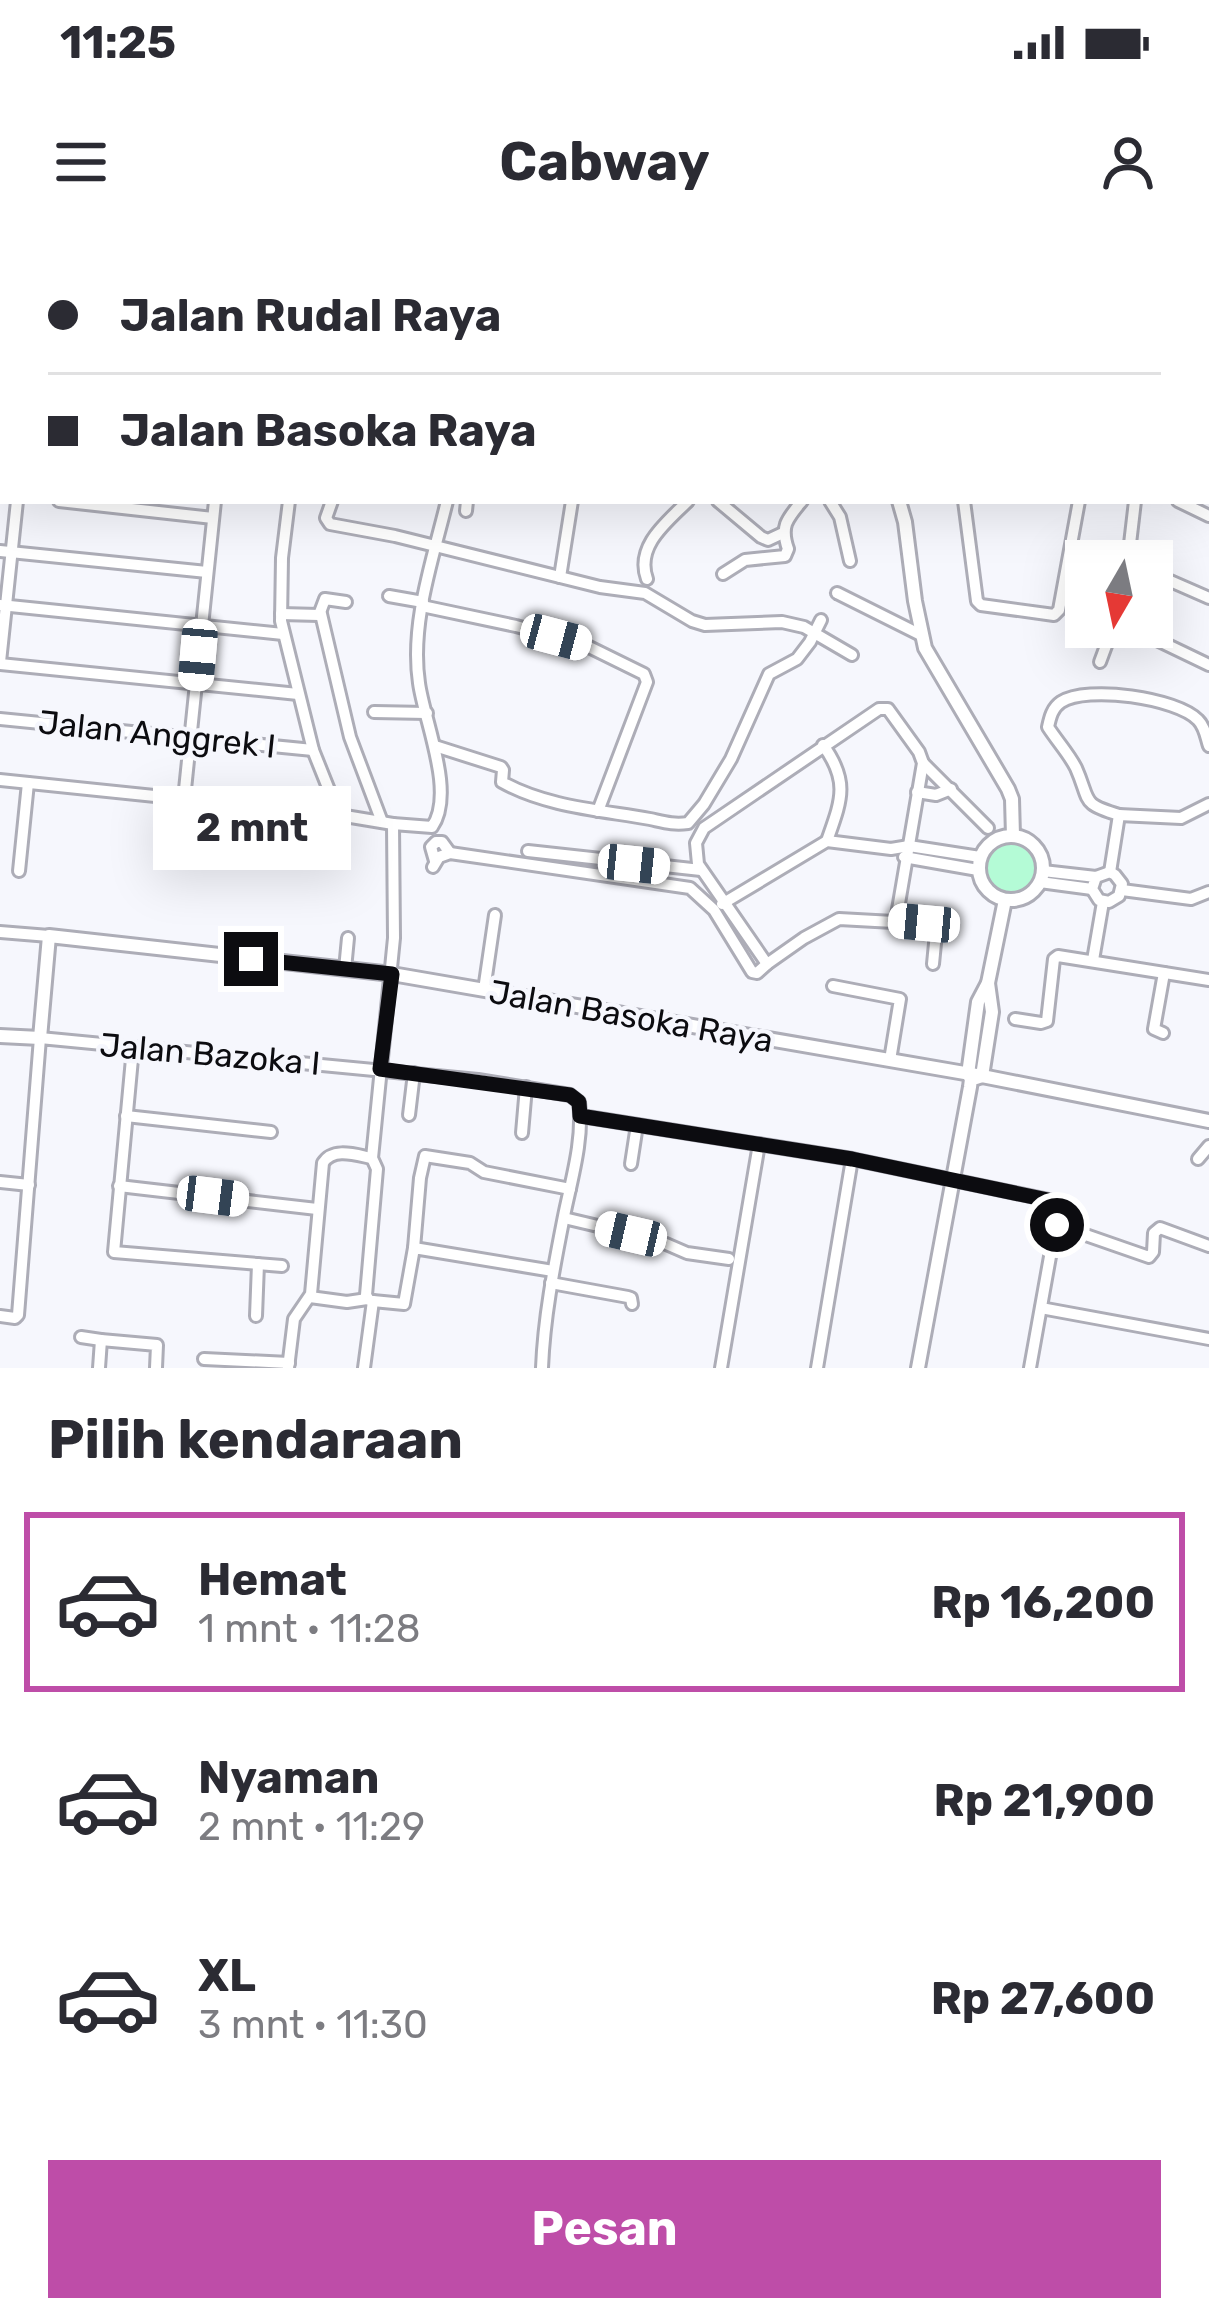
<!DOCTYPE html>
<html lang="id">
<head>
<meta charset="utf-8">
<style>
  body { margin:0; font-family:Rubik,sans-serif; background:#f2f2f3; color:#2b2b33; height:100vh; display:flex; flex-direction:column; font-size:45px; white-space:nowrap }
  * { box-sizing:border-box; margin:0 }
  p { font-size:39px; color:#7c7c81 }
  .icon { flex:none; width:66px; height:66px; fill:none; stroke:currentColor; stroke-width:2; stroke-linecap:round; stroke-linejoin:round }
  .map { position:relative; height:1128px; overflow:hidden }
  .drawer { display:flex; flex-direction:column; background:#fff; flex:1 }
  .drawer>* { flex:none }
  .guide { position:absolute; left:0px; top:0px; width:1209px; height:264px; box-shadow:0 12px 48px #0002; display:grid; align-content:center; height:264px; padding:0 48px; background:#fff }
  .needle { width:78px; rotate:189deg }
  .buttons { position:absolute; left:1065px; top:300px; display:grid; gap:24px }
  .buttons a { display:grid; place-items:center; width:108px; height:108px; border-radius:0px; background:#fff; box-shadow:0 12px 48px #0002; font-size:60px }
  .end { position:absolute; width:54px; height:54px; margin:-27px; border:15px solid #0c0c10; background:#fff; box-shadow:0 0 0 6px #fff }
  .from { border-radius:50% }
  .bubble { position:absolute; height:84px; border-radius:0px; background:#fff; box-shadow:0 12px 48px #0002; font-size:39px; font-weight:700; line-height:84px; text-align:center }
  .car { position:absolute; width:36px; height:72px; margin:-36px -18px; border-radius:15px; box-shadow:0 0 9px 3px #0007; background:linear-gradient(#fff 24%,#345 0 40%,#fff 0 76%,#345 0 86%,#fff 0) }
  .guide b { display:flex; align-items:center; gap:42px; height:114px; font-size:45px }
  .guide b+b { border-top:3px solid #e1e1e2 }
  .guide i { width:30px; height:30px; background:#2b2b33 }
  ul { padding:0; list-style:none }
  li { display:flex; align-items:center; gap:36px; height:180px; margin:0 24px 18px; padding:0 24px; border:6px solid transparent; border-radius:0px }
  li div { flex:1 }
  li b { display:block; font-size:45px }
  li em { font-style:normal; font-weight:700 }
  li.current { border-color:#be4da8 }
  li>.icon { width:108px; height:108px; stroke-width:1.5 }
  h2 { padding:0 48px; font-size:54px; line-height:144px }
  .cta { display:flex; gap:24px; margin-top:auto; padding:24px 48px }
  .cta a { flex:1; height:138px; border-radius:0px; background:#be4da8; color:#fff; font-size:48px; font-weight:700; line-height:138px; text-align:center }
  .status { display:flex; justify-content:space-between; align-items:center; height:84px; padding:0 60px; background:#fff; direction:ltr }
  .status svg { height:33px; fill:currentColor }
  header { display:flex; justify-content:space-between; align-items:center; height:156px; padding:0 48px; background:#fff; font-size:54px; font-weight:700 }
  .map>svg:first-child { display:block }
  .green { fill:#b4fbd6 }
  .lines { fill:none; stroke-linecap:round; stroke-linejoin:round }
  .minor-casing { stroke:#adadb7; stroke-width:16 }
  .tertiary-casing { stroke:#adadb7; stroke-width:18 }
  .minor { stroke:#fff; stroke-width:10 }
  .tertiary { stroke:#fff; stroke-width:12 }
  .route { stroke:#0c0c10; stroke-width:15 }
  .labels { text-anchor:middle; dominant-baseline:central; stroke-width:9; stroke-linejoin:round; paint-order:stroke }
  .street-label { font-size:33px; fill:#0c0c10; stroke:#f6f7fd }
</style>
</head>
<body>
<div class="status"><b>11:25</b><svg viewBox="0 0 49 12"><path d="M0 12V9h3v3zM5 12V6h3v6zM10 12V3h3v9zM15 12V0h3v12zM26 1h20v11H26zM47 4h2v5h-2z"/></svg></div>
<header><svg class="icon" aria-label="menu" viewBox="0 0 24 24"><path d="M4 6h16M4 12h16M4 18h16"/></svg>Cabway<svg class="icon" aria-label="person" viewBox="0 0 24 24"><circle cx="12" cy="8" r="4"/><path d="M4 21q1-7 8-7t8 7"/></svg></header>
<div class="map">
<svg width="1209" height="1128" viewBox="0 0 1209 1128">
  <rect width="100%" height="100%" fill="#f6f7fd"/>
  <circle class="green" cx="1011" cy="629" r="32"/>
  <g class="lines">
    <g class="minor-casing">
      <g id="minor">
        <path d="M 298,0 L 298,3"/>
        <path d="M 343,0 L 343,3"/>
        <path d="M 630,0 L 635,3"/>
        <path d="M 658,0 L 659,3"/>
        <path d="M 777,0 L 778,3"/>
        <path d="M 864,0 L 867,3"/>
        <path d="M 46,3 L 46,0"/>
        <path d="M 227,3 L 227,0"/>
        <path d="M 470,3 L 471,0"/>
        <path d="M 691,3 L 700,0"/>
        <path d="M 0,18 L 3,18"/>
        <path d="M 0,69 L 3,70"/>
        <path d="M 0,119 L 3,119"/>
        <path d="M 0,185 L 3,185"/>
        <path d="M 0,255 L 3,255"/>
        <path d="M 59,261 L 213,278"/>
        <path d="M 289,261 L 282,318 L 281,381 L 313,510 L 339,575 L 335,612"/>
        <path d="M 332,261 L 326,278 L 330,284 L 395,296 L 600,347 L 645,353 L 692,381 L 705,385 L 782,382 L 804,387 L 852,415"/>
        <path d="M 718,261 L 761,297 L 768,300 L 783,293"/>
        <path d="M 830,261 L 840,277 L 850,321"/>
        <path d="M 964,261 L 977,361 L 981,365 L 1054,375 L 1059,370 L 1079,261"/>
        <path d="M 1178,261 L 1209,276"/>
        <path d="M 466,271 L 467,261"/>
        <path d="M 0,311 L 207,332"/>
        <path d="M 1128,321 L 1135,261"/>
        <path d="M 1152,333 L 1209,358"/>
        <path d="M 723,334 L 745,320 L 785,316 L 788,309 C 780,286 787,279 802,261"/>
        <path d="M 560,337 L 572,261"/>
        <path d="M 647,339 C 635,306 667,282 688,261"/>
        <path d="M 837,353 L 921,395"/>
        <path d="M 389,356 L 423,362"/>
        <path d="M 0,365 L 283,394"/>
        <path d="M 422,366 L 516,386 L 583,404 L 644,434 L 647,442 L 598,571"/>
        <path d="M 281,374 L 319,375 L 325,359 L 346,362"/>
        <path d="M 321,374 L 350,497 L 382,582"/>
        <path d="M 1130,387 L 1209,425"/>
        <path d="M 0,422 L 17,261"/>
        <path d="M 1100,422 L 1113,387"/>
        <path d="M 0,424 L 298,454"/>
        <path d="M 374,472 L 427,473"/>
        <path d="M 0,479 L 313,510"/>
        <path d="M 823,505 C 850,542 841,561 827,601"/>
        <path d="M 435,506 L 501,527 L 503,530 L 502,542 C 547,567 600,570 650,579 C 664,582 673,585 688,583 L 704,564 L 731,519 L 769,434 L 797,419 L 810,402 L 821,380"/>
        <path d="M 923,523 L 988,588"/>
        <path d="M 0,540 L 339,575 L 393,584"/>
        <path d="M 917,552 L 936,555 L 951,549"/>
        <path d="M 184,559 L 215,261"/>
        <path d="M 1119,575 L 1181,578 L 1209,564"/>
        <path d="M 528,611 L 701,630"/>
        <path d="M 904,617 L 978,630"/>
        <path d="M 435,621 L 431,607 L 436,602 L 442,602 L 450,613"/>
        <path d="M 433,627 L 439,617 L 450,613 L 690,648 L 714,670 L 752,732 L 757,733 L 767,724"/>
        <path d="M 19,631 L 28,543"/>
        <path d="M 1043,631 L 1096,637 L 1110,632 L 1115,635 L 1122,644 L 1119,656 L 1109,662 L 1099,660 L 1092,649 L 1096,637"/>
        <path d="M 1110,632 L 1119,575 C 1080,563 1091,562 1076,528 C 1069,514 1057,501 1048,487 C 1050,478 1052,468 1061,462 C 1087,445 1177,458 1198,480 C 1205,487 1206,497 1209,506"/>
        <path d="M 1040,642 L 1092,649"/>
        <path d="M 1122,650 L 1191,659 L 1209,652"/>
        <path d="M 722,664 L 827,601 L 891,609 L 909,606 L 980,617"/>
        <path d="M 896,681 L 923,523 L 919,512 L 888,469 L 879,469 L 704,588 L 696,603 L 698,624 L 767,724 L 804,698 L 839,679 L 930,684 L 936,693 L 933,724"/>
        <path d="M 0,692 L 49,696"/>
        <path d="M 1093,720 L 1103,662"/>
        <path d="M 345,729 L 348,698"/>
        <path d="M 833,746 L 900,759 L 890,820"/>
        <path d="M 484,750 L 495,675"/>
        <path d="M 1015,779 L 1041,783 L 1047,781 L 1054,719 L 1058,716 L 1209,740"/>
        <path d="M 1163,793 L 1154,789 L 1164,733"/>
        <path d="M 133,808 L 114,1012 L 282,1026"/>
        <path d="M 409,875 L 414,833"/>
        <path d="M 126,876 L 271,892"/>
        <path d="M 581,876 L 852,919 L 1049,960 L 1057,965 L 1058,972 L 1030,1128"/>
        <path d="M 522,893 L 526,847"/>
        <path d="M 1198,919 L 1209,906"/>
        <path d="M 631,924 L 637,885"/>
        <path d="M 0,942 L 29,945"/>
        <path d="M 119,946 L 317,969"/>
        <path d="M 564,978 L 657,1000 L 687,1013 L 729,1019"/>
        <path d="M 1057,985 L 1149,1017 L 1153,1012 L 1154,993 L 1160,988 L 1209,1006"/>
        <path d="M 414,1008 L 420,938 L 425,916 L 470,923 L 484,932 L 570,949"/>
        <path d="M 551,1043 L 628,1057 L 631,1058 L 632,1064"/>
        <path d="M 310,1057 L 347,1062 L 367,1059"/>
        <path d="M 373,1061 L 404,1064 L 414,1008 L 553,1031"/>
        <path d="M 1041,1068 L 1209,1099"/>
        <path d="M 0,1076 L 15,1078 L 18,1075 L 40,798 L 478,840 L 570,855 L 579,862 C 584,899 571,941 564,976 C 554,1027 544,1077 542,1128"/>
        <path d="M 256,1076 L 258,1024"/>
        <path d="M 81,1097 L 101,1100"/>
        <path d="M 204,1119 L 289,1123"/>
        <path d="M 99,1128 L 101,1100 L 157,1105 L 156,1128"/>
        <path d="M 288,1128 L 294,1079 L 311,1054 L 323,923 C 333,907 356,915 372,918"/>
        <path d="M 364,1128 L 373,1061 L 369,1060 L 366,1055 L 377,929 L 372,918 L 394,698 L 393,584 L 432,587 C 456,553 424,481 419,443 C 410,383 433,319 447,261"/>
        <path d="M 721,1128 L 759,904"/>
        <path d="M 817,1128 L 852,919"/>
      </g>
    </g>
    <g class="tertiary-casing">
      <g id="tertiary">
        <path d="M 716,0 L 717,3"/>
        <path d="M 899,261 L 905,282 L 915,361 L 925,408 L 1008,549 L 1012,559 L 1013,596"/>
        <circle cx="1011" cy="628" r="32"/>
        <path d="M 0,796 L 40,798 L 49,696 L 392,734 L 982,836 L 1209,881"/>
        <path d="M 976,838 L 982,836 L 992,772 L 988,743"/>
        <path d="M 918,1128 L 970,847 L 971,839 L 968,834 L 978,762 L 988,743 L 1005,660"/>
      </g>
    </g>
    <use href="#minor" class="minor"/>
    <use href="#tertiary" class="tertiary"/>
  </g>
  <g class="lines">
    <path class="route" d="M 251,719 L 392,734 L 380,829 L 570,855 L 579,862 L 580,876 L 852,919 L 1048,960 L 1058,967 L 1057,985"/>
  </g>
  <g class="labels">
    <g class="street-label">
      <text transform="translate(157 494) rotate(6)">Jalan Anggrek I</text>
      <text transform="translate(631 776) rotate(10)">Jalan Basoka Raya</text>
      <text transform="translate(210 814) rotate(5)">Jalan Bazoka I</text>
    </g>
  </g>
</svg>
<div class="buttons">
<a><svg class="needle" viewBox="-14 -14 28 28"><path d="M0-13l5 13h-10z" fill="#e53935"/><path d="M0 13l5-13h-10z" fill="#7c7c81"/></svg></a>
</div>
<i class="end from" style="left:1057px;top:985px"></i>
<i class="end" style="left:251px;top:719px"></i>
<div class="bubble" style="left:153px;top:546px;width:198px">2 mnt</div>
<i class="car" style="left:556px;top:397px;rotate:105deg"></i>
<i class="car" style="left:198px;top:415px;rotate:185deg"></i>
<i class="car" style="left:634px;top:624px;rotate:96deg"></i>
<i class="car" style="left:924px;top:683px;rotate:275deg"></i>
<i class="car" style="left:213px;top:956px;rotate:97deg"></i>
<i class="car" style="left:631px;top:994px;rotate:283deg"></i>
<div class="guide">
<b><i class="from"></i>Jalan Rudal Raya</b>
<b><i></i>Jalan Basoka Raya</b>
</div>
</div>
<section class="drawer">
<h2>Pilih kendaraan</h2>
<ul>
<li class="current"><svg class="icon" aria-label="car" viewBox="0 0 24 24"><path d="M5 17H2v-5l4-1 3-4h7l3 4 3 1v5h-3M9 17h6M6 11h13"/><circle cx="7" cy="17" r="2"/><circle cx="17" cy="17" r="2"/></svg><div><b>Hemat</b><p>1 mnt · 11:28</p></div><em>Rp 16,200</em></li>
<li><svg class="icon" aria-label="car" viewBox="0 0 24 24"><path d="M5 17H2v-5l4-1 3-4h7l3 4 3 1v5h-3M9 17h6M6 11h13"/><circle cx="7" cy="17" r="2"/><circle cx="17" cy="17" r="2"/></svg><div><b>Nyaman</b><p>2 mnt · 11:29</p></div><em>Rp 21,900</em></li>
<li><svg class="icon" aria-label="car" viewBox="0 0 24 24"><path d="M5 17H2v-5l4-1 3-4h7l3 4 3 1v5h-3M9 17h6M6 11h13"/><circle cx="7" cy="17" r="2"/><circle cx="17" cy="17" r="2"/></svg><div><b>XL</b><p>3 mnt · 11:30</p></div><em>Rp 27,600</em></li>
</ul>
<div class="cta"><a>Pesan</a></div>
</section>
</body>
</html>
